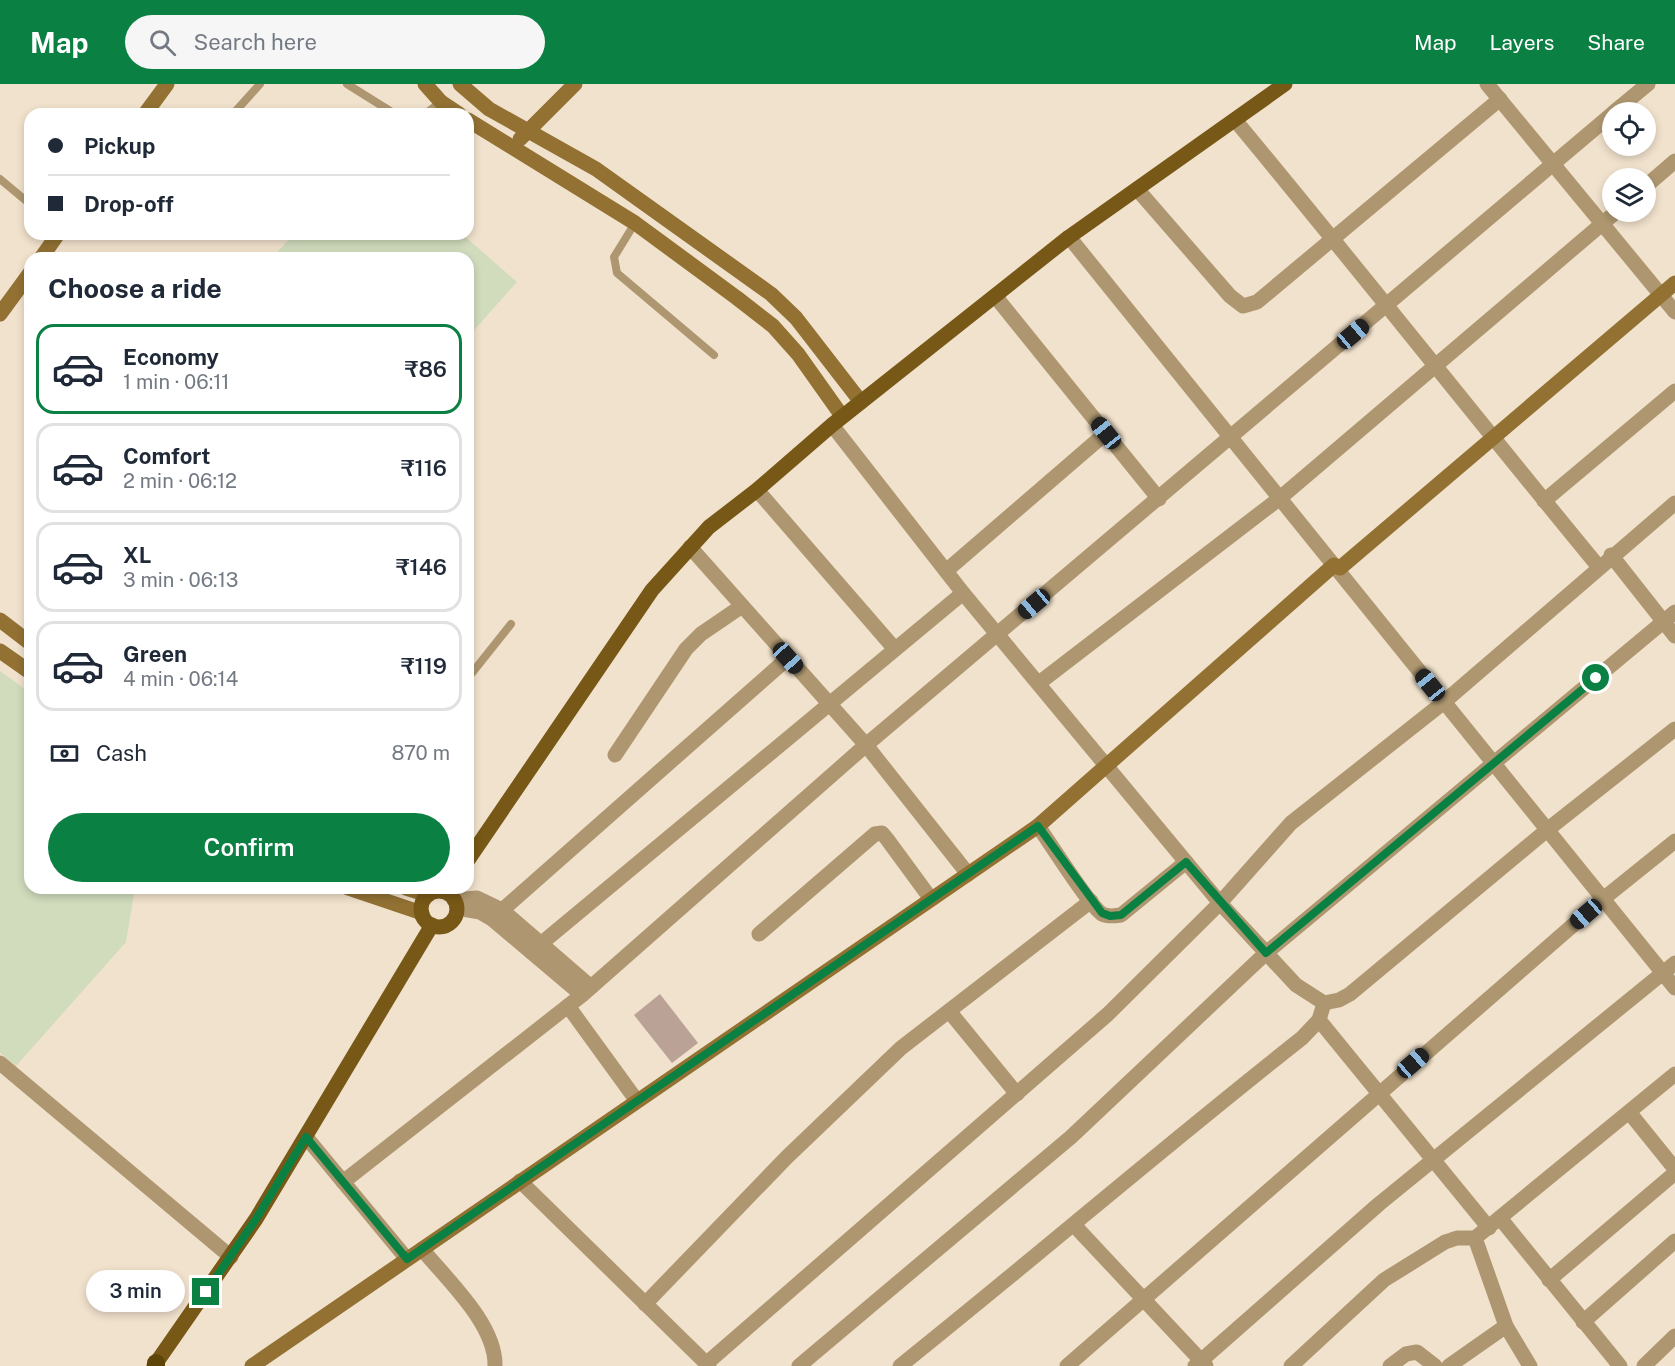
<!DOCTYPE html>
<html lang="en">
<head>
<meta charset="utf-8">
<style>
  body { margin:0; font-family:"Public Sans",sans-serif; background:#f6f6f7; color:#1f2937; height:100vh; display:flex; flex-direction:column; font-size:22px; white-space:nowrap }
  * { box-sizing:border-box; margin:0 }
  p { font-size:20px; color:#747a83 }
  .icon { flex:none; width:33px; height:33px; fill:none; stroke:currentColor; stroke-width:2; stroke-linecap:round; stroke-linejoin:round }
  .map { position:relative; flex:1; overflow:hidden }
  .side { position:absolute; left:24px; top:168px; width:450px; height:642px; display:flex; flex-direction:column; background:#fff; border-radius:18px; box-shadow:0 3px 9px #0003 }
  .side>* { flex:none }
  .top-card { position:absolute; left:24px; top:24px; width:450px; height:132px; border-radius:18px; box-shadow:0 3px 9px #0003; display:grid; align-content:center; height:132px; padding:0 24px; background:#fff }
  .fabs { position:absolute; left:1602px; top:18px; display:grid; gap:12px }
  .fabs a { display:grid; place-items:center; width:54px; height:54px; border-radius:50%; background:#fff; box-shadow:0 3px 9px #0003; font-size:30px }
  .end { position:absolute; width:27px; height:27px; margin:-14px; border:8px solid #0b8043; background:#fff; box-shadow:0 0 0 3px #fff }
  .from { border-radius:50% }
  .bubble { position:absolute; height:42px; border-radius:21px; background:#fff; box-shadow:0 3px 9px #0003; font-size:20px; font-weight:600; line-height:42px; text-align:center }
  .car { position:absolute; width:18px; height:36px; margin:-18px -9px; border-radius:8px; box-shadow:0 0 4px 2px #0007; background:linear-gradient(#222 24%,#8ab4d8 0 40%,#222 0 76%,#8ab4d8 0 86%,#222 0) }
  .top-card b { display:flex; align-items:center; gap:21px; height:57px; font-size:22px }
  .top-card b+b { border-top:2px solid #e0e1e3 }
  .top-card i { width:15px; height:15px; background:#1f2937 }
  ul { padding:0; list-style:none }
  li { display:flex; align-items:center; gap:18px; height:90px; margin:0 12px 9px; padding:0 12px; border:3px solid #e0e1e3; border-radius:18px }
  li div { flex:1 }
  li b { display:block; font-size:22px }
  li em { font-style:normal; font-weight:600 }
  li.active { border-color:#0b8043 }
  li>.icon { width:54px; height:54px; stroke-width:1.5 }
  h2 { padding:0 24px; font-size:27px; line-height:72px }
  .pay { display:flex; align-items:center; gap:15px; height:66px; padding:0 24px; font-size:22px }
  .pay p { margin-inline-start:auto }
  .action { display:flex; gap:12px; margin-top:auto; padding:12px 24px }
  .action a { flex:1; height:69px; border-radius:36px; background:#0b8043; color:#fff; font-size:24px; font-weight:600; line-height:69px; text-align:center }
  header { display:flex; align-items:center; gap:36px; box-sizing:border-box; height:84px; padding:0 30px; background:#0b8043; color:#fff }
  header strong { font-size:28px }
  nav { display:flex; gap:33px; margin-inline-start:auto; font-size:21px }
  .search { width:420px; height:54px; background:#f6f6f7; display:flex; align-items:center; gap:15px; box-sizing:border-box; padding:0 21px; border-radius:33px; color:#747a83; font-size:22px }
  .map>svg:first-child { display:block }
  .green { fill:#d1dcbd }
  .building { fill:#baa297 }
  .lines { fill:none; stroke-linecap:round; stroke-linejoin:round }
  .lane { stroke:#ae9770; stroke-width:8 }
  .street { stroke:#ae9770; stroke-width:15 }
  .secondary { stroke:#927133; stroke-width:15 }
  .primary { stroke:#785816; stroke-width:15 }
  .highway { stroke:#5f4408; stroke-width:18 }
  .route { stroke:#0b8043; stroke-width:8 }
</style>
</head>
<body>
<header>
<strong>Map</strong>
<div class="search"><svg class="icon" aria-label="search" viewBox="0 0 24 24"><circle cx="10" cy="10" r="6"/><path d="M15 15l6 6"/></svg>Search here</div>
<nav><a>Map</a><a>Layers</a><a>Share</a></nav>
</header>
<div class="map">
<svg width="1675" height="1282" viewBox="0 0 1675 1282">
  <rect width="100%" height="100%" fill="#f1e2cd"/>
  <g class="green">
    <path d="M 294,150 L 462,150 L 517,198 L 468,253 L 468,174 L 272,174 Z"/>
    <path d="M 0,587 L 30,609 L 30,804 L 135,804 L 126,858 L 16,982 L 0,969 Z"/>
  </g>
  <path class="building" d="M 660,910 L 698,959 L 672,979 L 634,931 Z"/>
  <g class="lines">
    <g class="lane">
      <path d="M 347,0 L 395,30"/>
      <path d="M 233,30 L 260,0"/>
      <path d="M 425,30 L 441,18"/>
      <path d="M 0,95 L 30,120"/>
      <path d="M 635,139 L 614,173 L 617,189 L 714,271"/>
      <path d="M 468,594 L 511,540"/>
    </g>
    <g class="street">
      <path d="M 1487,0 L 1675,228"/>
      <path d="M 1614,28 L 1648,0"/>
      <path d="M 1235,36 C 1358,184 1476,334 1598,482"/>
      <path d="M 1646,102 L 1675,77"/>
      <path d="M 1137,105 L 1230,212 L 1243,222 L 1257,218 L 1500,15"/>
      <path d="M 1069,153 L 1675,904"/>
      <path d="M 995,212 L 1159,415"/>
      <path d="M 832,341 L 963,509 L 1220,819 L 1296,901 L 1324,919 L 1339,916 L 1350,910 L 1547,746 L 1675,645"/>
      <path d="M 757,406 L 894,564"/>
      <path d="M 1544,417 L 1675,307"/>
      <path d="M 690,463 L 866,661 L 968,790"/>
      <path d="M 1611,471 L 1675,552"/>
      <path d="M 946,487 L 1106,349"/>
      <path d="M 1039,599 L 1280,414 L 1616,128"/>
      <path d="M 615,671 L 686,565 L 701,550 L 742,522"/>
      <path d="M 1038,742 C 1050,759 1089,821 1102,830 C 1108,833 1115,832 1121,831 L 1186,778"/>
      <path d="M 454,816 L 477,814 L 502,826 L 591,903"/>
      <path d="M 457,824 L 480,828 L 492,835 L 582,911"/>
      <path d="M 492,835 L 788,574"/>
      <path d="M 759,850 L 875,750 L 882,749 L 887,755 L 931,815"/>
      <path d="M 531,868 L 963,509"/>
      <path d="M 568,922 L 637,1017"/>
      <path d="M 949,927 L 1017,1010"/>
      <path d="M 1319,936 L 1489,1144"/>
      <path d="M 0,979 L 231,1173"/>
      <path d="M 1629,1028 L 1675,1085"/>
      <path d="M 306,1053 L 407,1175"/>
      <path d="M 520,1097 L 709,1282"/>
      <path d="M 343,1098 L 582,911 L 866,661 L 1612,30"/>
      <path d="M 1500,1134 L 1620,1282"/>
      <path d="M 1074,1141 L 1206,1282"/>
      <path d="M 422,1165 C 447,1196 496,1240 495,1282"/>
      <path d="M 1549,1196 L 1675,1089"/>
      <path d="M 645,1220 L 787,1073 L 901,964 L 1091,817"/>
      <path d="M 1583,1238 L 1675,1157"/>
      <path d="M 707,1279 L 1108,930 L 1220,819 L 1291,739 L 1444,618 L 1675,419"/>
      <path d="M 799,1282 L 1071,1053 L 1266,869 L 1675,528"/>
      <path d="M 900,1282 C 1035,1174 1166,1061 1302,954 L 1319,936 L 1324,919"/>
      <path d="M 1067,1282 L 1603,815 L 1675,757"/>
      <path d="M 1195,1282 L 1379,1120 L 1675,879"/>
      <path d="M 1291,1282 L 1384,1196 L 1445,1158 L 1457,1154 L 1475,1154"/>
      <path d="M 1390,1282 L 1406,1270 L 1417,1268 L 1435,1282"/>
      <path d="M 1449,1282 L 1506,1242"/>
      <path d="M 1530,1282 L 1506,1242 L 1475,1154 L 1675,990"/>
      <path d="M 1644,1282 L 1675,1252"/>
    </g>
    <g class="secondary">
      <path d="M 425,0 L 441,18 L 459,30"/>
      <path d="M 460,0 L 489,25 L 596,85 L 771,210 L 796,234 L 861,318"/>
      <path d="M 145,30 L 167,0"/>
      <path d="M 468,36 L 635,139 L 737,214 L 773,242 L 798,270 L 842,332"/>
      <path d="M 520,55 L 575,0"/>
      <path d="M 41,174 L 58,150"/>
      <path d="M 0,230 L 30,189"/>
      <path d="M 0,536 L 30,559"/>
      <path d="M 0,567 L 30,588"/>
      <path d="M 348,804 L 422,829"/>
      <path d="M 406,804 L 428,811"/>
      <path d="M 252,1282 L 1038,742 L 1334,481 L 1340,484 L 1675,199"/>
    </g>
    <g class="primary">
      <path d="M 468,776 L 652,506 L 709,443 L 757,406 L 832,341 L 1069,153 L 1285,0"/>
      <circle cx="439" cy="825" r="18"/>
      <path d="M 154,1282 L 256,1135 L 432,841"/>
    </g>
    <path class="highway" d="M 156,1282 L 156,1279"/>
  </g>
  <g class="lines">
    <path class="route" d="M 206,1208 L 256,1135 L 306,1053 L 407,1175 L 1038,742 L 1102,829 L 1110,832 L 1121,831 L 1186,778 L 1266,869 L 1596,594"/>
  </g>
</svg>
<div class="fabs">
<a><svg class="icon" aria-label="locate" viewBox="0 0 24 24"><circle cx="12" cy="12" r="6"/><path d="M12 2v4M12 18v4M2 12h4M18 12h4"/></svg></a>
<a><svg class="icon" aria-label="layers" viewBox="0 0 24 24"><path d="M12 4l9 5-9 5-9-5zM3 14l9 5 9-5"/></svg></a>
</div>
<i class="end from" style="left:1596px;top:594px"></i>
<i class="end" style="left:206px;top:1208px"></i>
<div class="bubble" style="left:86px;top:1186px;width:99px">3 min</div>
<i class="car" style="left:1353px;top:250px;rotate:50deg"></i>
<i class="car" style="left:1106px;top:349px;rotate:321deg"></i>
<i class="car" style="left:1034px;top:520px;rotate:230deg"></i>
<i class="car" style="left:788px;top:574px;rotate:138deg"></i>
<i class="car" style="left:1430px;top:601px;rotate:321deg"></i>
<i class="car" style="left:1586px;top:830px;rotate:229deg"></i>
<i class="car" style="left:1413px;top:979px;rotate:49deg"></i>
<div class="top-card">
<b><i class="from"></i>Pickup</b>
<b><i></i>Drop-off</b>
</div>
<section class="side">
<h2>Choose a ride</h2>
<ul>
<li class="active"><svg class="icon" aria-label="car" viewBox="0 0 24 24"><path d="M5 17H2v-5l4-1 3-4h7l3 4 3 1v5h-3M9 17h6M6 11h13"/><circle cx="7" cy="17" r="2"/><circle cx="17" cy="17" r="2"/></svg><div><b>Economy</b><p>1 min · 06:11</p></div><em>₹86</em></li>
<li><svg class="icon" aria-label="car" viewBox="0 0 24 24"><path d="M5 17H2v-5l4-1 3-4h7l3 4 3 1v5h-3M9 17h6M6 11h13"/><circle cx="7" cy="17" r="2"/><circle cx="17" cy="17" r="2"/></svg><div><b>Comfort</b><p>2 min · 06:12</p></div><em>₹116</em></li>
<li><svg class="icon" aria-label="car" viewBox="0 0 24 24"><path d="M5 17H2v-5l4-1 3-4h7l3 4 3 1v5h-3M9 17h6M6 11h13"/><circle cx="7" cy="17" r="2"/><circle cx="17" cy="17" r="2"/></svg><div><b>XL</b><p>3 min · 06:13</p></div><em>₹146</em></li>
<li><svg class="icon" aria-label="car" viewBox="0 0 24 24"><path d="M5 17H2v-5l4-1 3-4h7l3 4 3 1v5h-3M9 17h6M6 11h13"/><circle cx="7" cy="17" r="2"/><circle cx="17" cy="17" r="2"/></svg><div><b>Green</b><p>4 min · 06:14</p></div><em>₹119</em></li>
</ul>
<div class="pay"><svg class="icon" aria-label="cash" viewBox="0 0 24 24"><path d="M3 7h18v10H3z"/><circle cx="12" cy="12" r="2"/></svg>Cash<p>870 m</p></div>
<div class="action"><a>Confirm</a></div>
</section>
</div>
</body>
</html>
